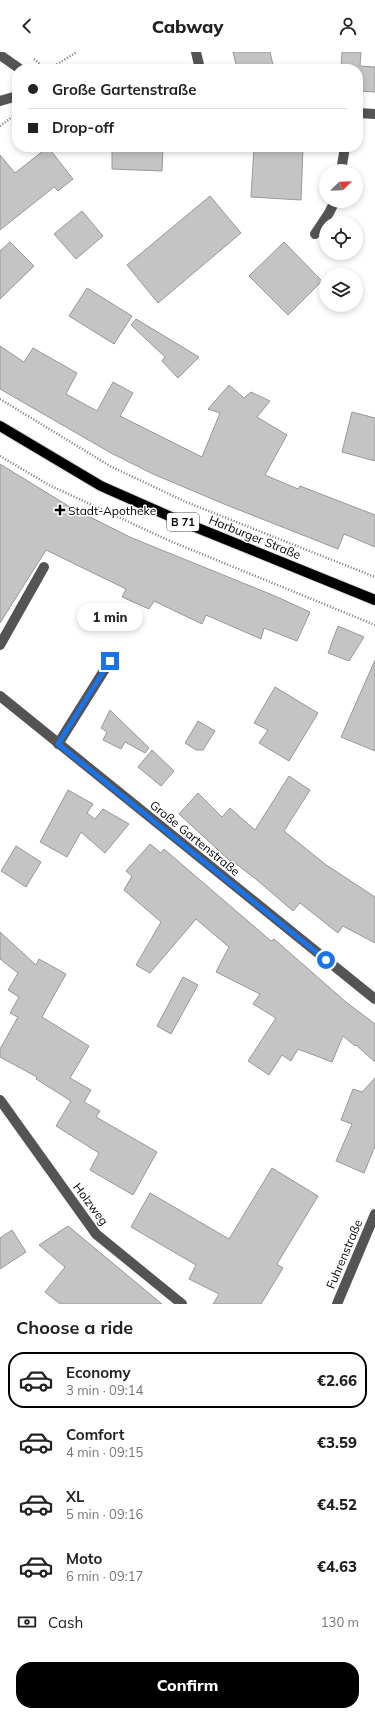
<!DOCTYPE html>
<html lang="en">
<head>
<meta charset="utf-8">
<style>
  body { margin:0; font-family:Mulish,sans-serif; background:#f6f6f6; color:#222; height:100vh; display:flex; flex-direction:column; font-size:15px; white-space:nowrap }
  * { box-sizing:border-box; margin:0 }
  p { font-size:13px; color:#767676 }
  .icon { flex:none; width:22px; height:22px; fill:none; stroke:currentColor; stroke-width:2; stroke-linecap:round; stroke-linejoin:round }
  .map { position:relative; height:1252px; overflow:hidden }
  .sheet { display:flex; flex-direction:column; background:#fff; flex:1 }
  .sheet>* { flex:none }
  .banner { position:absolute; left:12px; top:12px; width:351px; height:88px; border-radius:16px; box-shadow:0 2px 6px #0003; display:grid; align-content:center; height:88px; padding:0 16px; background:#fff }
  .needle { width:26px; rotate:67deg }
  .fabs { position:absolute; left:319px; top:112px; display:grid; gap:8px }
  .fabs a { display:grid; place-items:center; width:44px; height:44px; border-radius:50%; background:#fff; box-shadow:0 2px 6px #0003; font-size:20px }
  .end { position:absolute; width:18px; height:18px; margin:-9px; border:5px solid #1a73e8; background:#fff; box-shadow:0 0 0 2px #fff }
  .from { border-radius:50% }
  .bubble { position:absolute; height:28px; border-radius:14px; background:#fff; box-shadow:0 2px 6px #0003; font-size:13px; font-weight:800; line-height:28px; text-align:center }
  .banner b { display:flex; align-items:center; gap:14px; height:38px; font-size:15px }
  .banner b+b { border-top:1px solid #e0e0e0 }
  .banner i { width:10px; height:10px; background:#222 }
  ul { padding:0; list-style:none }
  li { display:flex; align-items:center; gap:12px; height:56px; margin:0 8px 6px; padding:0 8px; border:2px solid transparent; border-radius:16px }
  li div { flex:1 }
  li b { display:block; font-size:15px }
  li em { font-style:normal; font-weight:800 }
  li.on { border-color:#000 }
  li>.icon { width:36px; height:36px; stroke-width:1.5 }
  h2 { padding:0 16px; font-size:18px; line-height:48px }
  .pay { display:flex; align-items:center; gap:10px; height:44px; padding:0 16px; font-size:15px }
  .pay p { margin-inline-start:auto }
  .button { display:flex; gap:8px; margin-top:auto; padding:8px 16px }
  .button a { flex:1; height:46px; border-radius:16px; background:#000; color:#fff; font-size:16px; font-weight:800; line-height:46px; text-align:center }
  header { display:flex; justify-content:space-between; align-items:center; height:52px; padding:0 16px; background:#fff; font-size:18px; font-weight:800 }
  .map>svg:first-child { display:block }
  .building { fill:#c4c4c4; stroke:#989898 }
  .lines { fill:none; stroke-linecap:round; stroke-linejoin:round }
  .major-casing { stroke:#dbdbdb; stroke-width:12 }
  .path { stroke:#767676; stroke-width:2.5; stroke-dasharray:1 2; stroke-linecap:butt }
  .minor { stroke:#545454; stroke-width:10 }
  .major { stroke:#000; stroke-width:10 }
  .route { stroke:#1a73e8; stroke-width:5 }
  .poi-dot { fill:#000; stroke:#fff; stroke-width:1.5 }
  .labels { text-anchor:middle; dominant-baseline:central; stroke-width:3; stroke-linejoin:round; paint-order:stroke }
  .shield { fill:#fff; stroke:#4c4c4c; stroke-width:1 }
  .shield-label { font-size:11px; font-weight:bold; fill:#000 }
  .poi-label { font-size:12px; fill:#000; stroke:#fff; text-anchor:start }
  .street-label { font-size:12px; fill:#000; stroke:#fff }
</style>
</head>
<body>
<header><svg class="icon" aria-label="back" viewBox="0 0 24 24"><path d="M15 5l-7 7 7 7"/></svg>Cabway<svg class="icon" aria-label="person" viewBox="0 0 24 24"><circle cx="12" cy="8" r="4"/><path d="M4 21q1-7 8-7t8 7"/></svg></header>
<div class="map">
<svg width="375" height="1252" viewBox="0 0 375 1252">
  <rect width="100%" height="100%" fill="#fff"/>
  <g class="building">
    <path d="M 233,0 L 270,0 L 274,17 L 237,17 Z"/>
    <path d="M 342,0 L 361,0 L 360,14 L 375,15 L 375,40 L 358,39 L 358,17 L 341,17 Z"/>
    <path d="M 48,95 L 73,127 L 58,139 L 54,135 L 0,178 L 0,103 L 15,121 Z"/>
    <path d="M 112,95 L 163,95 L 162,119 L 112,117 Z"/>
    <path d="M 254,95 L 303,95 L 301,148 L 251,145 Z"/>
    <path d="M 210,144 L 241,181 L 158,251 L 127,213 Z"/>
    <path d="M 82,159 L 103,184 L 76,207 L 54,182 Z"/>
    <path d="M 10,190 L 34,214 L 0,247 L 0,199 Z"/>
    <path d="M 284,190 L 322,229 L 288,263 L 249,224 Z"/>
    <path d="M 87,236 L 132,264 L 114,292 L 69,264 Z"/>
    <path d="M 136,267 L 199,305 L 178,326 L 162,309 L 165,305 L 131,273 Z"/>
    <path d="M 0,294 L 24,310 L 33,296 L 77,321 L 66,342 L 97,359 L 113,330 L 133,341 L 120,364 L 202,405 L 220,361 L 208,357 L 229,333 L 244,346 L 251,340 L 270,349 L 257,365 L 287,383 L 265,423 L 298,437 L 300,434 L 375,463 L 375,495 L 344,482 L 338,497 L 224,452 L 153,422 L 111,401 L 0,337 Z"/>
    <path d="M 352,360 L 375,366 L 375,409 L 342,400 Z"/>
    <path d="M 0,412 L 70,455 L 132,486 L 275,544 L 310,560 L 297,589 L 264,576 L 261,587 L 206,563 L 202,572 L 154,549 L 149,557 L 122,545 L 126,537 L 46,498 L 0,571 Z"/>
    <path d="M 338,574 L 364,585 L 349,609 L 328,601 Z"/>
    <path d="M 375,608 L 375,699 L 341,685 Z"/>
    <path d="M 275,635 L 318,661 L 289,709 L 259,691 L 268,678 L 254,671 Z"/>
    <path d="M 110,658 L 149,696 L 145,701 L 125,690 L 121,697 L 103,688 L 107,680 L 101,676 Z"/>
    <path d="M 198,669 L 215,679 L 203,698 L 196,698 L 185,691 Z"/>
    <path d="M 152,698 L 174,719 L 161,734 L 138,715 Z"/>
    <path d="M 289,724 L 310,738 L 284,779 L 325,812 L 375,845 L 375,891 L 343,874 L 338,881 L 300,851 L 293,859 L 257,828 L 231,808 L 230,809 L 179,762 L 198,741 L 222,765 L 230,756 L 255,778 Z"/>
    <path d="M 68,738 L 93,752 L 87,761 L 95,767 L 103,757 L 129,772 L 105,801 L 81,780 L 67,805 L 40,790 Z"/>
    <path d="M 150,792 L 161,801 L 164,797 L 271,889 L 274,887 L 346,950 L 375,972 L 375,1010 L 356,993 L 355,994 L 343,984 L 332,1010 L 298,997 L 291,1009 L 282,1003 L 269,1023 L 248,1009 L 276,966 L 253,952 L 260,942 L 216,920 L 229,895 L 196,867 L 150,921 L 136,913 L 161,870 L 124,838 L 132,824 L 126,819 Z"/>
    <path d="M 16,794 L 41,810 L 26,835 L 1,819 Z"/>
    <path d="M 0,880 L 36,913 L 39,907 L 66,922 L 42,965 L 89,994 L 70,1026 L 91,1038 L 84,1050 L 100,1059 L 96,1065 L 157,1100 L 133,1143 L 90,1118 L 99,1101 L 56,1074 L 71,1049 L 36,1027 L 37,1025 L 0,1005 L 0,997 L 18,965 L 10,961 L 19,945 L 8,938 L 18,921 L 0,907 Z"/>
    <path d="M 183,925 L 198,933 L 171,982 L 157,974 Z"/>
    <path d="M 375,1026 L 375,1094 L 364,1121 L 336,1109 L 352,1072 L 341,1068 L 353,1037 L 362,1040 Z"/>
    <path d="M 272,1116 L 318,1144 L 277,1212 L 283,1216 L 261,1252 L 213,1252 L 219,1242 L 189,1227 L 196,1213 L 131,1175 L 150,1141 L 229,1187 Z"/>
    <path d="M 68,1174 L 162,1252 L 60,1252 L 45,1240 L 65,1215 L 39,1193 Z"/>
    <path d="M 12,1178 L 26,1200 L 0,1217 L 0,1186 Z"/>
  </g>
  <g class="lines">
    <g class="major-casing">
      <path id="major" d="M 0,374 L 101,434 L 178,468 L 375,548"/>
    </g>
    <g class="path">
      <path d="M 34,7 L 46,17"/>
      <path d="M 49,17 L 77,0"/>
      <path d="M 0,74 L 16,62"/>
      <path d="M 0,347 L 110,414 L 186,450 L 375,525"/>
      <path d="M 0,404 L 49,433 L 170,489 L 375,573"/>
    </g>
    <g class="minor">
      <path d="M 196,0 L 200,17"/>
      <path d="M 0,3 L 20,17"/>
      <path d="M 0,49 L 17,44"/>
      <path d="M 358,61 L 375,62"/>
      <path d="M 341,119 L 345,95"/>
      <path d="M 315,182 L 329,161 L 335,149"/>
      <path d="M 0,593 L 44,515"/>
      <path d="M 0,644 L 375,947"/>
      <path d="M 58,692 L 110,609"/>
      <path d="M 0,1048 L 96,1182 L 182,1252"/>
      <path d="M 337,1252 L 375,1162"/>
    </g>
    <use href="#major" class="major"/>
  </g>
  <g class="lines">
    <path class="route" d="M 110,609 L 58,692 L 326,908"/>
  </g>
  <path class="poi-dot" d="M58 452h4v4h4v4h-4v4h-4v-4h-4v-4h4z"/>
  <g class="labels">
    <rect class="shield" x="167" y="461" width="32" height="18" rx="3"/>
    <g class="shield-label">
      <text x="183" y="470">B 71</text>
    </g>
    <g class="poi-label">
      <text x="68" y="458">Stadt-Apotheke</text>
    </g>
    <g class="street-label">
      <text transform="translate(255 485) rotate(22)">Harburger Straße</text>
      <text transform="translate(195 786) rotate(39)">Große Gartenstraße</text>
      <text transform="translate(91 1152) rotate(53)">Holzweg</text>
      <text transform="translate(344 1202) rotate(-67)">Fuhrenstraße</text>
    </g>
  </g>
</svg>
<div class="fabs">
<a><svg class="needle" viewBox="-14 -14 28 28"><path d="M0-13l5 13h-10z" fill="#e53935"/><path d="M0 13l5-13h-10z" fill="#767676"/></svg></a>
<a><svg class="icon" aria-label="locate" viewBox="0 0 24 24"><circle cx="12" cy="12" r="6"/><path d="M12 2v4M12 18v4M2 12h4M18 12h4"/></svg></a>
<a><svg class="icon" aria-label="layers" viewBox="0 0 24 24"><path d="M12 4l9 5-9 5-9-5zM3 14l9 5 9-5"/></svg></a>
</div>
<i class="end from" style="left:326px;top:908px"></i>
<i class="end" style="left:110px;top:609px"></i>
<div class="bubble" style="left:77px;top:551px;width:66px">1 min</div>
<div class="banner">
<b><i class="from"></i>Große Gartenstraße</b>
<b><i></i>Drop-off</b>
</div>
</div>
<section class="sheet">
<h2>Choose a ride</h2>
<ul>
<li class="on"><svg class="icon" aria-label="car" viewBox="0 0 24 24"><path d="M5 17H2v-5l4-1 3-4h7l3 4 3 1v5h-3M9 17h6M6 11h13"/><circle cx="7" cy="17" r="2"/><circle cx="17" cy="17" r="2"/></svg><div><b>Economy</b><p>3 min · 09:14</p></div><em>€2.66</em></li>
<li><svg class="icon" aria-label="car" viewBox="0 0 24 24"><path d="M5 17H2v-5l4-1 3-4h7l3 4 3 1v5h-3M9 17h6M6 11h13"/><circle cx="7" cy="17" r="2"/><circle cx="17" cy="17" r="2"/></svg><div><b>Comfort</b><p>4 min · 09:15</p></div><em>€3.59</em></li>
<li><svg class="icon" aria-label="car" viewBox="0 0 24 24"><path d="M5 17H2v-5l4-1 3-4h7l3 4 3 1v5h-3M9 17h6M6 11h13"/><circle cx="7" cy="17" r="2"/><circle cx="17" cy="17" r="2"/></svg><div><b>XL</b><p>5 min · 09:16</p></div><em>€4.52</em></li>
<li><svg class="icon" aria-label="car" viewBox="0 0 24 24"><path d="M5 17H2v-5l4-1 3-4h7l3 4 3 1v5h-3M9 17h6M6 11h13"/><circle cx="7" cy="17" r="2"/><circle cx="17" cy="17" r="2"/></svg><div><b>Moto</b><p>6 min · 09:17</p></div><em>€4.63</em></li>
</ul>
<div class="pay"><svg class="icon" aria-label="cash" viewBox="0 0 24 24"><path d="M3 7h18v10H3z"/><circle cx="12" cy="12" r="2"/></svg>Cash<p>130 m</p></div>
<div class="button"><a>Confirm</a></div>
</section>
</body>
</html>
